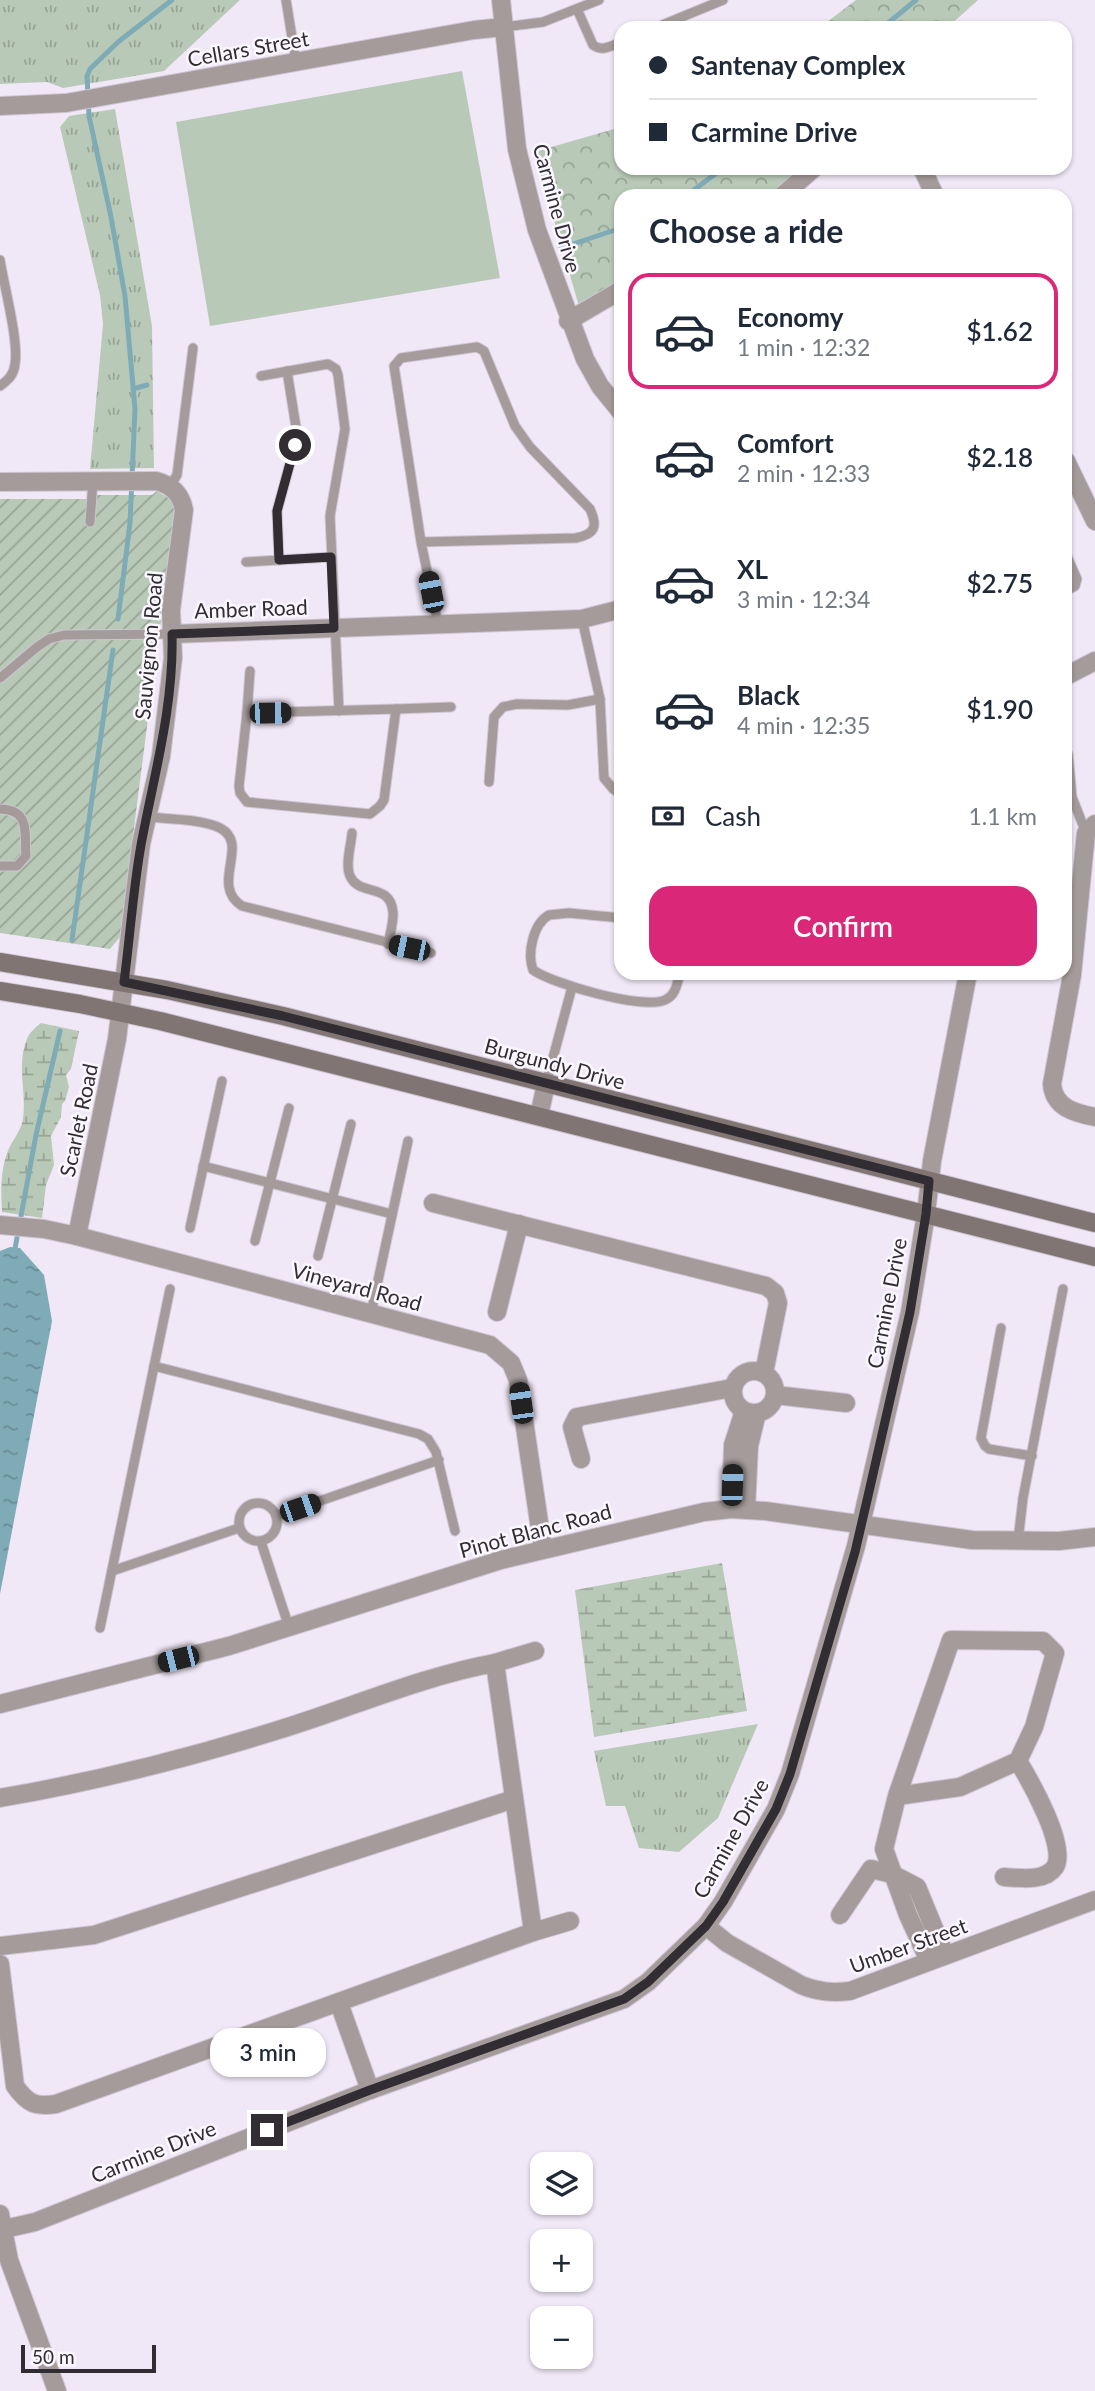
<!DOCTYPE html>
<html lang="en">
<head>
<meta charset="utf-8">
<style>
  body { margin:0; font-family:Lato,sans-serif; background:#f6f6f7; color:#1f2937; height:100vh; display:flex; flex-direction:column; font-size:26px; white-space:nowrap }
  * { box-sizing:border-box; margin:0 }
  p { font-size:23px; color:#747a83 }
  .icon { flex:none; width:38px; height:38px; fill:none; stroke:currentColor; stroke-width:2; stroke-linecap:round; stroke-linejoin:round }
  .map { position:relative; flex:1; overflow:hidden }
  .drawer { position:absolute; left:614px; top:189px; width:458px; height:791px; display:flex; flex-direction:column; background:#fff; border-radius:21px; box-shadow:0 2px 5px #0004 }
  .drawer>* { flex:none }
  .hud { position:absolute; left:614px; top:21px; width:458px; height:154px; border-radius:21px; box-shadow:0 2px 5px #0004; display:grid; align-content:center; height:154px; padding:0 35px; background:#fff }
  .tools { position:absolute; left:530px; top:2152px; display:grid; gap:14px }
  .tools a { display:grid; place-items:center; width:63px; height:63px; border-radius:14px; background:#fff; box-shadow:0 2px 5px #0004; font-size:35px }
  .scale { position:absolute; left:21px; bottom:18px; width:135px; box-sizing:border-box; padding-left:7px; border:4px solid #312d33; border-top:0; font-size:19px; line-height:24px; white-space:nowrap; color:#312d33; -webkit-text-stroke:5px #fbf7fe; paint-order:stroke }
  .end { position:absolute; width:32px; height:32px; margin:-16px; border:9px solid #312d33; background:#fff; box-shadow:0 0 0 4px #fff }
  .from { border-radius:50% }
  .bubble { position:absolute; height:49px; border-radius:21px; background:#fff; box-shadow:0 2px 5px #0004; font-size:23px; font-weight:600; line-height:49px; text-align:center }
  .car { position:absolute; width:21px; height:42px; margin:-21px -10px; border-radius:9px; box-shadow:0 0 5px 2px #0007; background:linear-gradient(#222 24%,#8ab4d8 0 40%,#222 0 76%,#8ab4d8 0 86%,#222 0) }
  .hud b { display:flex; align-items:center; gap:24px; height:66px; font-size:26px }
  .hud b+b { border-top:2px solid #e0e1e3 }
  .hud i { width:18px; height:18px; background:#1f2937 }
  ul { padding:0; list-style:none }
  li { display:flex; align-items:center; gap:21px; height:116px; margin:0 14px 10px; padding:0 21px; border:4px solid transparent; border-radius:21px }
  li div { flex:1 }
  li b { display:block; font-size:26px }
  li em { font-style:normal; font-weight:600 }
  li.active { border-color:#db2777 }
  li>.icon { width:63px; height:63px; stroke-width:1.5 }
  h2 { padding:0 35px; font-size:32px; line-height:84px }
  .pay { display:flex; align-items:center; gap:18px; height:77px; padding:0 35px; font-size:26px }
  .pay p { margin-inline-start:auto }
  .action { display:flex; gap:14px; margin-top:auto; padding:14px 35px }
  .action a { flex:1; height:80px; border-radius:21px; background:#db2777; color:#fff; font-size:28px; font-weight:600; line-height:80px; text-align:center }
  .map>svg:first-child { display:block }
  .grass { fill:url(#grass-tufts) }
  .forest { fill:url(#forest-crowns) }
  .wetland { fill:url(#wetland-marsh) }
  .garden { fill:url(#garden-furrows) }
  .pitch { fill:#b9c9b7 }
  .water { fill:url(#water-ripples) }
  .lines { fill:none; stroke-linecap:round; stroke-linejoin:round }
  .stream { stroke:#7fabb7; stroke-width:5 }
  .service-casing { stroke:#cec6d4; stroke-width:11 }
  .minor-casing { stroke:#cec6d4; stroke-width:20 }
  .secondary-casing { stroke:#cec6d4; stroke-width:20 }
  .service { stroke:#a49b9a; stroke-width:9 }
  .minor { stroke:#a49b9a; stroke-width:18 }
  .secondary { stroke:#817573; stroke-width:18 }
  .route { stroke:#312d33; stroke-width:9 }
  .labels { text-anchor:middle; dominant-baseline:central; stroke-width:5; stroke-linejoin:round; paint-order:stroke }
  .street-label { font-size:21px; fill:#312d33; stroke:#fbf7fe }
</style>
</head>
<body>
<div class="map">
<svg width="1095" height="2391" viewBox="0 0 1095 2391">
  <defs>
    <pattern id="grass-tufts" width="24" height="20" patternUnits="userSpaceOnUse" patternTransform="scale(1.75)"><rect width="24" height="20" fill="#b9c9b7"/><path d="M3 7l-1-3M5 7V3M7 7l1-3M15 17l-1-3M17 17v-4M19 17l1-3" fill="none" stroke="#97a495"/></pattern>
    <pattern id="forest-crowns" width="20" height="18" patternUnits="userSpaceOnUse" patternTransform="scale(1.75)"><rect width="20" height="18" fill="#b9c9b7"/><path d="M2 6a3 3 0 1 1 6 0M12 15a3 3 0 1 1 6 0" fill="none" stroke="#97a495"/></pattern>
    <pattern id="wetland-marsh" width="20" height="14" patternUnits="userSpaceOnUse" patternTransform="scale(1.75)"><rect width="20" height="14" fill="#b9c9b7"/><path d="M1 5h8M5 5V1M11 12h8M15 12V8" fill="none" stroke="#97a495"/></pattern>
    <pattern id="garden-furrows" width="10" height="10" patternUnits="userSpaceOnUse" patternTransform="scale(1.75)"><rect width="10" height="10" fill="#b9c9b7"/><path d="M-1 1l2-2M0 10L10 0M9 11l2-2" fill="none" stroke="#97a495"/></pattern>
    <pattern id="water-ripples" width="26" height="14" patternUnits="userSpaceOnUse" patternTransform="scale(1.75)"><rect width="26" height="14" fill="#7fabb7"/><path d="M2 4q2-2 4 0t4 0M15 11q2-2 4 0t4 0" fill="none" stroke="#698c95"/></pattern>
  </defs>
  <rect width="100%" height="100%" fill="#f1e8f7"/>
  <g class="grass">
    <path d="M 0,0 L 240,0 L 164,71 L 63,88 L 47,82 L 0,84 Z"/>
    <path d="M 115,109 L 152,326 L 154,468 L 90,469 L 103,324 L 100,295 L 60,127 L 69,116 Z"/>
    <path d="M 758,1724 L 718,1818 L 679,1852 L 639,1848 L 625,1806 L 606,1806 L 594,1751 Z"/>
  </g>
  <g class="forest">
    <path d="M 856,0 L 978,0 L 947,28 L 819,28 Z"/>
    <path d="M 621,127 L 621,168 L 814,168 L 782,196 L 621,196 L 621,290 L 581,313 L 534,152 Z"/>
  </g>
  <g class="wetland">
    <path d="M 41,1023 L 79,1031 L 71,1069 L 66,1075 L 69,1087 L 65,1101 L 62,1104 L 61,1117 L 51,1136 L 54,1165 L 46,1185 L 42,1218 L 2,1212 C 1,1192 0,1173 7,1153 C 11,1141 21,1132 23,1119 C 27,1092 16,1066 27,1039 C 29,1033 36,1027 41,1023 Z"/>
    <path d="M 722,1563 L 747,1711 L 594,1737 L 575,1590 Z"/>
  </g>
  <path class="garden" d="M 157,491 L 172,500 L 176,515 L 155,664 L 120,937 L 110,949 L 0,933 L 0,499 L 88,499 L 98,495 L 152,495 Z"/>
  <path class="pitch" d="M 462,71 L 500,278 L 210,326 L 176,122 Z"/>
  <path class="water" d="M 10,1247 L 20,1248 L 44,1275 L 52,1321 L 0,1594 L 0,1251 Z"/>
  <g class="lines">
    <g class="stream">
      <path d="M 882,28 L 916,0"/>
      <path d="M 686,196 L 723,168"/>
      <path d="M 561,248 L 621,228"/>
      <path d="M 133,389 L 147,385"/>
      <path d="M 118,619 L 130,523 L 135,409 L 125,296 L 111,217 L 89,116 L 87,76 L 90,69 L 118,42 L 172,0"/>
      <path d="M 72,940 L 113,650"/>
      <path d="M 14,1254 L 36,1135 L 60,1031"/>
    </g>
    <g class="service-casing">
      <g id="service">
        <path d="M 286,0 L 296,62"/>
        <path d="M 577,9 L 593,45 C 602,52 611,46 621,42"/>
        <path d="M 504,27 L 543,22 L 599,0"/>
        <path d="M 655,28 L 723,0"/>
        <path d="M 0,260 C 4,286 19,341 15,364 C 14,375 8,380 0,386"/>
        <path d="M 261,376 L 328,364 L 336,369 L 338,375 L 345,429 L 330,516 L 339,711"/>
        <path d="M 170,486 L 177,475 L 193,348"/>
        <path d="M 90,522 L 93,481"/>
        <path d="M 421,542 L 576,538 C 595,534 598,527 590,509 L 530,447 L 515,426 L 484,351 L 477,347 L 401,358 L 394,366 L 421,542 L 438,624"/>
        <path d="M 1066,554 L 1077,579 L 1075,586 L 1066,591"/>
        <path d="M 279,560 L 331,557"/>
        <path d="M 246,562 L 279,560 L 277,511 L 295,445 L 296,427 L 287,371"/>
        <path d="M 582,619 L 600,699 L 604,778 L 613,789 L 621,794"/>
        <path d="M 0,678 L 37,647 L 49,639 L 64,635 L 172,634"/>
        <path d="M 396,709 L 384,800 L 380,806 L 370,814 L 247,802 L 240,793 L 239,786 L 247,713 Z"/>
        <path d="M 396,709 L 451,707"/>
        <path d="M 247,713 L 250,671"/>
        <path d="M 1068,754 L 1072,797 L 1086,833"/>
        <path d="M 489,782 L 494,717 L 503,707 L 517,704 L 568,705 L 600,699"/>
        <path d="M 0,809 C 31,810 24,832 26,856 L 17,866 L 0,866"/>
        <path d="M 148,817 C 168,819 202,819 220,828 C 251,844 209,885 242,906 L 431,953"/>
        <path d="M 352,833 C 351,846 345,864 350,876 C 359,897 390,882 393,912 C 394,921 390,934 388,944"/>
        <path d="M 621,918 L 569,913 L 549,915 C 533,924 527,953 533,970 C 553,984 643,1010 665,1000 C 676,995 677,984 680,973"/>
        <path d="M 546,1084 L 572,987"/>
        <path d="M 203,1166 L 392,1214"/>
        <path d="M 190,1228 L 222,1081"/>
        <path d="M 255,1241 L 289,1108"/>
        <path d="M 318,1256 L 351,1124"/>
        <path d="M 371,1313 L 408,1141"/>
        <path d="M 1001,1328 L 981,1438 L 985,1446 L 989,1449 L 1032,1456"/>
        <path d="M 154,1366 L 419,1434 L 428,1439 L 436,1452 L 455,1531"/>
        <circle cx="258" cy="1522" r="19"/>
        <path d="M 276,1516 L 439,1460"/>
        <path d="M 1018,1541 L 1023,1498 L 1063,1289"/>
        <path d="M 261,1542 L 289,1627"/>
        <path d="M 112,1571 L 239,1528"/>
        <path d="M 100,1628 L 170,1289"/>
      </g>
    </g>
    <g class="minor-casing">
      <g id="minor">
        <path d="M 501,0 L 517,149 L 537,230 L 585,359 L 600,386 L 621,412"/>
        <path d="M 0,106 L 66,103 L 474,30 L 504,27"/>
        <path d="M 922,168 L 935,196"/>
        <path d="M 782,196 L 814,168"/>
        <path d="M 568,321 L 621,290"/>
        <path d="M 1066,461 L 1095,521"/>
        <path d="M 0,482 L 156,481 C 172,485 181,494 184,510 L 171,610 L 173,658 L 161,756 L 141,844 L 117,1039 L 77,1236"/>
        <path d="M 172,634 L 582,619 L 621,609"/>
        <path d="M 1066,676 L 1095,661"/>
        <path d="M 1095,824 L 1086,833 L 1072,975 L 1052,1084 C 1054,1108 1075,1113 1095,1117"/>
        <path d="M 539,1116 L 546,1084"/>
        <path d="M 433,1203 L 766,1286 L 775,1293 L 778,1303 L 764,1373"/>
        <path d="M 0,1225 L 44,1229 L 77,1236 L 490,1345 L 511,1363 L 518,1380 L 543,1549"/>
        <path d="M 497,1312 L 519,1224"/>
        <circle cx="754" cy="1392" r="21"/>
        <path d="M 775,1395 L 846,1403"/>
        <path d="M 581,1459 L 572,1427 L 577,1417 L 732,1388"/>
        <path d="M 731,1509 L 733,1445 L 744,1411"/>
        <path d="M 746,1510 L 749,1446 L 757,1413"/>
        <path d="M 495,1663 L 535,1651"/>
        <path d="M 0,1704 L 229,1646 L 501,1560 L 704,1512 L 731,1509 L 765,1511 L 972,1540 L 1059,1541 L 1095,1537"/>
        <path d="M 897,1796 L 960,1787 L 1018,1761 L 1034,1727 L 1055,1653 L 1043,1641 L 951,1640 L 897,1796 L 884,1849 L 908,1915 L 929,1961"/>
        <path d="M 0,1798 C 93,1782 185,1759 275,1731 C 348,1709 419,1677 495,1663 L 533,1932 L 56,2104 C 35,2107 28,2104 15,2086 L 0,1964"/>
        <path d="M 1004,1877 C 1020,1878 1045,1882 1055,1867 C 1068,1847 1029,1779 1018,1761"/>
        <path d="M 840,1915 L 871,1869 L 892,1874 L 917,1887 L 945,1955"/>
        <path d="M 706,1926 L 727,1943 L 801,1985 C 818,1992 832,1993 850,1991 L 1095,1900"/>
        <path d="M 533,1932 L 570,1921"/>
        <path d="M 0,1946 L 94,1935 L 514,1799"/>
        <path d="M 339,2003 L 370,2090"/>
        <path d="M 0,2214 L 9,2260 L 57,2391"/>
        <path d="M 0,2230 L 35,2222 L 370,2090 L 624,1999 L 648,1982 L 706,1926 L 723,1902 L 776,1809 L 790,1774 L 856,1546 L 910,1312 L 926,1214 L 932,1161 L 968,973"/>
      </g>
    </g>
    <g class="secondary-casing">
      <g id="secondary">
        <path d="M 0,962 L 167,990 L 283,1016 L 1095,1223"/>
        <path d="M 0,991 L 80,1004 L 160,1021 L 1095,1257"/>
      </g>
    </g>
    <use href="#service" class="service"/>
    <use href="#minor" class="minor"/>
    <use href="#secondary" class="secondary"/>
  </g>
  <g class="lines">
    <path class="route" d="M 267,2130 L 370,2090 L 624,1999 L 648,1982 L 706,1926 L 723,1902 L 776,1809 L 790,1774 L 855,1552 L 868,1496 L 910,1312 L 926,1214 L 929,1181 L 283,1016 L 124,982 C 130,937 133,890 141,845 C 154,775 174,706 172,634 L 334,628 L 331,557 L 279,560 L 277,511 L 295,445"/>
  </g>
  <g class="labels">
    <g class="street-label">
      <text transform="translate(248 48) rotate(-10)">Cellars Street</text>
      <text transform="translate(558 208) rotate(75)">Carmine Drive</text>
      <text transform="translate(251 608) rotate(-2)">Amber Road</text>
      <text transform="translate(148 646) rotate(-85)">Sauvignon Road</text>
      <text transform="translate(555 1063) rotate(15)">Burgundy Drive</text>
      <text transform="translate(78 1120) rotate(-78)">Scarlet Road</text>
      <text transform="translate(357 1286) rotate(15)">Vineyard Road</text>
      <text transform="translate(886 1303) rotate(-79)">Carmine Drive</text>
      <text transform="translate(535 1530) rotate(-15)">Pinot Blanc Road</text>
      <text transform="translate(730 1838) rotate(-61)">Carmine Drive</text>
      <text transform="translate(908 1945) rotate(-20)">Umber Street</text>
      <text transform="translate(153 2151) rotate(-22)">Carmine Drive</text>
    </g>
  </g>
</svg>
<div class="tools">
<a><svg class="icon" aria-label="layers" viewBox="0 0 24 24"><path d="M12 4l9 5-9 5-9-5zM3 14l9 5 9-5"/></svg></a>
<a>+</a>
<a>−</a>
</div>
<div class="scale">50 m</div>
<i class="end from" style="left:295px;top:445px"></i>
<i class="end" style="left:267px;top:2130px"></i>
<div class="bubble" style="left:210px;top:2028px;width:116px">3 min</div>
<i class="car" style="left:431px;top:592px;rotate:349deg"></i>
<i class="car" style="left:270px;top:713px;rotate:89deg"></i>
<i class="car" style="left:409px;top:948px;rotate:282deg"></i>
<i class="car" style="left:521px;top:1403px;rotate:352deg"></i>
<i class="car" style="left:732px;top:1485px;rotate:2deg"></i>
<i class="car" style="left:300px;top:1508px;rotate:71deg"></i>
<i class="car" style="left:178px;top:1659px;rotate:256deg"></i>
<div class="hud">
<b><i class="from"></i>Santenay Complex</b>
<b><i></i>Carmine Drive</b>
</div>
<section class="drawer">
<h2>Choose a ride</h2>
<ul>
<li class="active"><svg class="icon" aria-label="car" viewBox="0 0 24 24"><path d="M5 17H2v-5l4-1 3-4h7l3 4 3 1v5h-3M9 17h6M6 11h13"/><circle cx="7" cy="17" r="2"/><circle cx="17" cy="17" r="2"/></svg><div><b>Economy</b><p>1 min · 12:32</p></div><em>$1.62</em></li>
<li><svg class="icon" aria-label="car" viewBox="0 0 24 24"><path d="M5 17H2v-5l4-1 3-4h7l3 4 3 1v5h-3M9 17h6M6 11h13"/><circle cx="7" cy="17" r="2"/><circle cx="17" cy="17" r="2"/></svg><div><b>Comfort</b><p>2 min · 12:33</p></div><em>$2.18</em></li>
<li><svg class="icon" aria-label="car" viewBox="0 0 24 24"><path d="M5 17H2v-5l4-1 3-4h7l3 4 3 1v5h-3M9 17h6M6 11h13"/><circle cx="7" cy="17" r="2"/><circle cx="17" cy="17" r="2"/></svg><div><b>XL</b><p>3 min · 12:34</p></div><em>$2.75</em></li>
<li><svg class="icon" aria-label="car" viewBox="0 0 24 24"><path d="M5 17H2v-5l4-1 3-4h7l3 4 3 1v5h-3M9 17h6M6 11h13"/><circle cx="7" cy="17" r="2"/><circle cx="17" cy="17" r="2"/></svg><div><b>Black</b><p>4 min · 12:35</p></div><em>$1.90</em></li>
</ul>
<div class="pay"><svg class="icon" aria-label="cash" viewBox="0 0 24 24"><path d="M3 7h18v10H3z"/><circle cx="12" cy="12" r="2"/></svg>Cash<p>1.1 km</p></div>
<div class="action"><a>Confirm</a></div>
</section>
</div>
</body>
</html>
